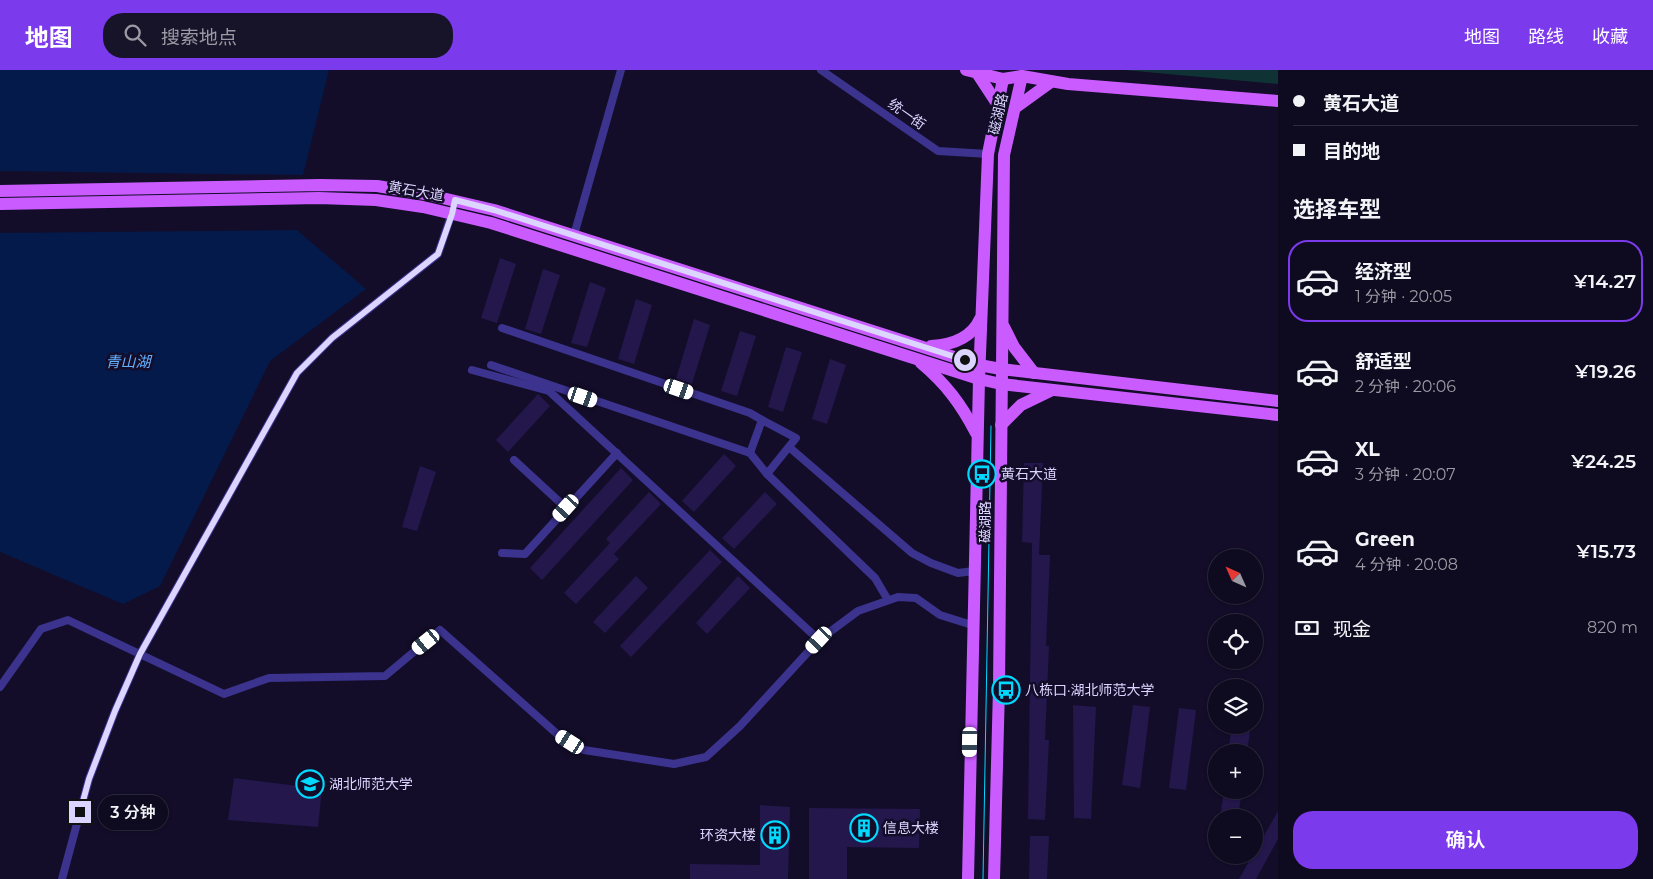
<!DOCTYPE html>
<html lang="zh">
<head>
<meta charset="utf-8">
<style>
  body { margin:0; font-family:Montserrat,"Noto Sans SC",sans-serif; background:#171328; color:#f1f3f6; height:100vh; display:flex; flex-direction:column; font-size:19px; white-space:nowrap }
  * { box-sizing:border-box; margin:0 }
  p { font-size:16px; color:#9b9aa4 }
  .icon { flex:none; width:28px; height:28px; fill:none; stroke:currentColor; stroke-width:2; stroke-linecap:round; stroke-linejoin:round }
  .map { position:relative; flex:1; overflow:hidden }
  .drawer { display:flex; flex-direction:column; background:#0e0a1f; width:375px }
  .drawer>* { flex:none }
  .guide { display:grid; align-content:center; height:110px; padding:0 15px; background:#0e0a1f }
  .needle { width:32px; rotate:315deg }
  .fabs { position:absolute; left:1208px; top:479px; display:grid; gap:10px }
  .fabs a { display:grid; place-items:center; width:55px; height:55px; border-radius:50%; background:#0e0a1f; box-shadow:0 1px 4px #0004,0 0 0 1px #2e2b3d; font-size:25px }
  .end { position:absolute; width:22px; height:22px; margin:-11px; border:6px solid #dcd5ff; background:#111; box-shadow:0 0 0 2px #111 }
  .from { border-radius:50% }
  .bubble { position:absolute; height:35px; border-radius:18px; background:#0e0a1f; box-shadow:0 1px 4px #0004,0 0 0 1px #2e2b3d; font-size:16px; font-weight:600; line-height:35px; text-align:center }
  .car { position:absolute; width:15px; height:30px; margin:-15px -8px; border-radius:6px; box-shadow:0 0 4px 1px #0007; background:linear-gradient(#fff 24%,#345 0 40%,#fff 0 76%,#345 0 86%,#fff 0) }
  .guide b { display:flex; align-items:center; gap:18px; height:48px; font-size:19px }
  .guide b+b { border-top:1px solid #2e2b3d }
  .guide i { width:12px; height:12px; background:#f1f3f6 }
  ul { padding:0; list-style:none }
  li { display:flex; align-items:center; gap:15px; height:82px; margin:0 10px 8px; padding:0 5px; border:2px solid transparent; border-radius:20px }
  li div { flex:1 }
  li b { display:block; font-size:19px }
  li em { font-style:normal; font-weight:600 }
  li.selected { border-color:#7c3aed }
  li>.icon { width:45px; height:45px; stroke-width:1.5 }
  h2 { padding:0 15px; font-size:22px; line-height:60px }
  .pay { display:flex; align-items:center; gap:12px; height:55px; padding:0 15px; font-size:19px }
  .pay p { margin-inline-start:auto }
  .primary-button { display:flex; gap:10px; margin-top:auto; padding:10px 15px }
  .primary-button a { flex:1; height:58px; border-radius:20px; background:#7c3aed; color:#fff; font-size:20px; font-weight:600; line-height:58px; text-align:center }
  header { display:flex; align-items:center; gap:30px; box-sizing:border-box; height:70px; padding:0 25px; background:#7c3aed; color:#fff }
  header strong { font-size:24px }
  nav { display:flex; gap:28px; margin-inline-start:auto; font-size:18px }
  .search { width:350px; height:45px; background:#171328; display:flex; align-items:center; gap:12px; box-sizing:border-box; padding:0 18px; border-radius:20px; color:#9b9aa4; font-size:19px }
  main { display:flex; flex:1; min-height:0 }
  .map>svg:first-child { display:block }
  .green { fill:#0f3334 }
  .water { fill:#041a4b }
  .building { fill:#24174c }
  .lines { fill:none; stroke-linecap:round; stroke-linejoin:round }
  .street { stroke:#3b338d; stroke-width:8 }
  .primary { stroke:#ca5cff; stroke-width:12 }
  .tram { stroke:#01d9ff; stroke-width:1 }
  .route { stroke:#dcd5ff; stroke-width:6 }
  .labels { text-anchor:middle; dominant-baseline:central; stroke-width:5; stroke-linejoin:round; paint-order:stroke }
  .street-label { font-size:14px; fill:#dcd5ff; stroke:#130d29 }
  .poi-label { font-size:14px; fill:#dcd5ff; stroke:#130d29; text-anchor:start }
  .water-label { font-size:15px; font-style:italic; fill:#63afff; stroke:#130d29 }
</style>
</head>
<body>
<header>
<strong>地图</strong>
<div class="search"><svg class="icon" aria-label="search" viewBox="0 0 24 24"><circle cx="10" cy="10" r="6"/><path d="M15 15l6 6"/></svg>搜索地点</div>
<nav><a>地图</a><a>路线</a><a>收藏</a></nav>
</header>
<main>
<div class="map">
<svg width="1278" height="809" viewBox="0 0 1278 809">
  <rect width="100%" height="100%" fill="#130d29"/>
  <path class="green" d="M 1124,0 L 1278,0 L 1278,14 Z"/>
  <g class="water">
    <path d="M 0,0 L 329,0 L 303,105 L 0,101 Z"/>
    <path d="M 297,160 L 366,219 L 270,291 L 160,516 L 123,534 L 0,482 L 0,163 Z"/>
  </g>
  <g class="building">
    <path d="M 500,188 L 516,194 L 497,253 L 481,248 Z"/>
    <path d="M 543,199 L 560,205 L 541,264 L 525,259 Z"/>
    <path d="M 590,212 L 606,218 L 587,277 L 571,273 Z"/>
    <path d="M 636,229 L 652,235 L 634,294 L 618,289 Z"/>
    <path d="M 694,249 L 710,255 L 692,314 L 676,309 Z"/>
    <path d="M 740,261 L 756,266 L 737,326 L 721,321 Z"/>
    <path d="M 786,277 L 802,282 L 783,342 L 768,337 Z"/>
    <path d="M 830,289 L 846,295 L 827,354 L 812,349 Z"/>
    <path d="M 538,324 L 550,336 L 508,382 L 496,370 Z"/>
    <path d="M 724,384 L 736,396 L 694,442 L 682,431 Z"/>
    <path d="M 1024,393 L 1043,393 L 1039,485 L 1050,485 L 1046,576 L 1049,576 L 1045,670 L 1049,670 L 1045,750 L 1028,749 L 1032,473 L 1022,472 Z"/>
    <path d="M 420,396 L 436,402 L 417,461 L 402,457 Z"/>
    <path d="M 621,398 L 633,410 L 542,510 L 530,498 Z"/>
    <path d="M 649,422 L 661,434 L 614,484 L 619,489 L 576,534 L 564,523 L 610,473 L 606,469 Z"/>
    <path d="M 765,422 L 777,434 L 734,479 L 722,468 Z"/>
    <path d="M 710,480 L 722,492 L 631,587 L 620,576 Z"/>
    <path d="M 636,506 L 648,518 L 605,563 L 593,552 Z"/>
    <path d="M 738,506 L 750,518 L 707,564 L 696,553 Z"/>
    <path d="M 1073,635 L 1096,637 L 1091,749 L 1074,748 Z"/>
    <path d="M 1133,635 L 1150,637 L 1140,718 L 1122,715 Z"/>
    <path d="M 1179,638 L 1196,640 L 1186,720 L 1169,718 Z"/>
    <path d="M 1232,655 L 1251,655 L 1247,682 L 1228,682 Z"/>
    <path d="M 234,708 L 322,719 L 318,757 L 228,750 Z"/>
    <path d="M 1224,720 L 1242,720 L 1238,748 L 1220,748 Z"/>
    <path d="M 760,735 L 790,737 L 788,809 L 690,809 L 690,794 L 760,795 Z"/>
    <path d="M 809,738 L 920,739 L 919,778 L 847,777 L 847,809 L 809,809 Z"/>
    <path d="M 1278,741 L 1278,769 L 1256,809 L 1239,809 Z"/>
    <path d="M 1030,766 L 1049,766 L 1047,809 L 1029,809 Z"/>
  </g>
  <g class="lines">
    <g class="street">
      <path d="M 821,0 L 938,81 L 988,84"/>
      <path d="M 574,165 L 621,0"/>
      <path d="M 502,258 L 750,343 L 762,350"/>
      <path d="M 491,295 L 750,383 L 767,404 L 875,508 L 888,530"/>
      <path d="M 472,300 L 549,321 L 819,570"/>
      <path d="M 789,377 L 912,483 L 931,493 L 958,503 L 974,501"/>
      <path d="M 750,383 L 762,350 L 796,368 L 767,404"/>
      <path d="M 514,390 L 566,438"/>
      <path d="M 502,483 L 525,484 L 617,383"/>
      <path d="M 0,617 L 41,559 L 68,550 L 224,624 L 269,608 L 385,606 L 440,560 L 556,663 L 584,680 L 674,694 L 706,687 L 740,656 L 819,570 L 858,541 L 898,527 L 916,528 L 940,545 L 972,555"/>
      <path d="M 62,809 L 89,709 L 115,641 L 140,584 L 297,303 L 332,268 L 438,184 L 453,140"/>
    </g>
    <g class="primary">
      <path d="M 966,0 L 1003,9 L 1022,6 L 1068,14 L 1278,31"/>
      <path d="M 977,3 L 998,35"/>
      <path d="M 1015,38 L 1051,12"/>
      <path d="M 0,121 L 320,115 L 377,116 L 425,124 L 494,140 L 979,295 L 1001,299 L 1278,331"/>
      <path d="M 0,134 L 319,128 L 376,130 L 423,137 L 491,153 L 979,309 L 1001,314 L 1278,345"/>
      <path d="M 1004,257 L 1014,277 L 1034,303"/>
      <path d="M 931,276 C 950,275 971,269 980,249"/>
      <path d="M 921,293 C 946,314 961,334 976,363"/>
      <path d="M 1001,355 L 1021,335 L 1052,320"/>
      <path d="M 968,809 L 979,309 L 988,84 L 1003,9"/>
      <path d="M 994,809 L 999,618 L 1004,85 L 1022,6"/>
    </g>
    <path class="tram" d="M 983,809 L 991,356"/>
  </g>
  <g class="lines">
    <path class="route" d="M 80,742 L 89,709 L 115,641 L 140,584 L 297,303 L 332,268 L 438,184 L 452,144 L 455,130 L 494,140 L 965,290"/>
  </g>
  <defs>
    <g id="bus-ring" transform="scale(1.4375)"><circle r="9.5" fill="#130d29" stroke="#01d9ff" stroke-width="1.5"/><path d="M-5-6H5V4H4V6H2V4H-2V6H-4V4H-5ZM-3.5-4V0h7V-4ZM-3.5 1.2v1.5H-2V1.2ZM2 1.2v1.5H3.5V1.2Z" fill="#01d9ff"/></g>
    <g id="university-ring" transform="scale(1.4375)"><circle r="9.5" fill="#130d29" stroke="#01d9ff" stroke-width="1.5"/><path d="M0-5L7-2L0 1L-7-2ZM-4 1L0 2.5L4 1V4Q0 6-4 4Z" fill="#01d9ff"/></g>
    <g id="building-ring" transform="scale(1.4375)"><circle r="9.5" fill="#130d29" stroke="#01d9ff" stroke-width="1.5"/><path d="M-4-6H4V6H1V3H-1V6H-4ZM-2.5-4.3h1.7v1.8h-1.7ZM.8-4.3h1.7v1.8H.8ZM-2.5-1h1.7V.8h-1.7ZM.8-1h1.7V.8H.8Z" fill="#01d9ff"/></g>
  </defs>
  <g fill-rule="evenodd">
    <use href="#bus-ring" x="982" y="404"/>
    <use href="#bus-ring" x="1006" y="620"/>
    <use href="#university-ring" x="310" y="714"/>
    <use href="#building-ring" x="864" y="758"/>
    <use href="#building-ring" x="775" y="765"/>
  </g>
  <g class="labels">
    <g class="street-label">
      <text transform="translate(907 44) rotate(35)">统一街</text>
      <text transform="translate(998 44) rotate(-77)">磁湖路</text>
      <text transform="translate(416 121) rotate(10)">黄石大道</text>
      <text transform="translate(985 452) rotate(-90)">磁湖路</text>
    </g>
    <g class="poi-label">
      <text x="1001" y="404">黄石大道</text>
      <text x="1025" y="620">八栋口·湖北师范大学</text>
      <text x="329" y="714">湖北师范大学</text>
      <text x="883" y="758">信息大楼</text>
      <text x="756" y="765" text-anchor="end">环资大楼</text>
    </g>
    <g class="water-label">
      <text x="128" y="291">青山湖</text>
    </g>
  </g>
</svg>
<div class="fabs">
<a><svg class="needle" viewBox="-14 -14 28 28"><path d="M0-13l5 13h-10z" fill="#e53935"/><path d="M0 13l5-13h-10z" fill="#9b9aa4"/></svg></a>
<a><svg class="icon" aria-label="locate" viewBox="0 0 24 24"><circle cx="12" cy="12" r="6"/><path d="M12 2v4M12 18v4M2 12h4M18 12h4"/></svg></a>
<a><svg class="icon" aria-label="layers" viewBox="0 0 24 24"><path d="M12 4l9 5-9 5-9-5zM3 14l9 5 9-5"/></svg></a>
<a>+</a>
<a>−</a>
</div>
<i class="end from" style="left:965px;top:290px"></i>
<i class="end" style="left:80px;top:742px"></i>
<div class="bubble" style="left:98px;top:725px;width:70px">3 分钟</div>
<i class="car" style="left:679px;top:319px;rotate:109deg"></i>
<i class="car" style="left:583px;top:327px;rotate:109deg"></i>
<i class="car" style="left:566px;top:438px;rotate:222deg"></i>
<i class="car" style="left:819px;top:570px;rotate:223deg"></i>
<i class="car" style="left:426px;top:572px;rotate:231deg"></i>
<i class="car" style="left:570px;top:672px;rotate:302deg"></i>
<i class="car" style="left:970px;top:672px;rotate:181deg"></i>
</div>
<section class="drawer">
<div class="guide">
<b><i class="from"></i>黄石大道</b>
<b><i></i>目的地</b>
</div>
<h2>选择车型</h2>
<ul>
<li class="selected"><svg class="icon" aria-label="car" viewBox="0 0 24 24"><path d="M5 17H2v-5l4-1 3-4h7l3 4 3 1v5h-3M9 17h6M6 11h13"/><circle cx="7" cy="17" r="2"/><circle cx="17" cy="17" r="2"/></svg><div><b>经济型</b><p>1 分钟 · 20:05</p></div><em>¥14.27</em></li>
<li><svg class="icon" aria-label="car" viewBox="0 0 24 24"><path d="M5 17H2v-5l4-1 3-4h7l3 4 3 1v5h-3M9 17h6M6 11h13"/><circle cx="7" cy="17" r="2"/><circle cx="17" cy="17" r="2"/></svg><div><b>舒适型</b><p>2 分钟 · 20:06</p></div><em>¥19.26</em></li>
<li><svg class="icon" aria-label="car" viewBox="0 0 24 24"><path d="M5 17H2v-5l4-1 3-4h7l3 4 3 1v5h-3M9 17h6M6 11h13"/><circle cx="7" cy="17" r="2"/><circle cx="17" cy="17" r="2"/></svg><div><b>XL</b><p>3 分钟 · 20:07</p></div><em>¥24.25</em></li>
<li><svg class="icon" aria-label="car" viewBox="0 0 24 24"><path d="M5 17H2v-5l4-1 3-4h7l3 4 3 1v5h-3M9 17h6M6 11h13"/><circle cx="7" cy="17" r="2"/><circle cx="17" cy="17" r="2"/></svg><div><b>Green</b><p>4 分钟 · 20:08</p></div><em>¥15.73</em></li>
</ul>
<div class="pay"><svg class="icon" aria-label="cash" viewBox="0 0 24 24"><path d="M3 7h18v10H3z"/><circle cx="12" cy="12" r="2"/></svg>现金<p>820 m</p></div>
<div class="primary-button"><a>确认</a></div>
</section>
</main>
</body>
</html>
